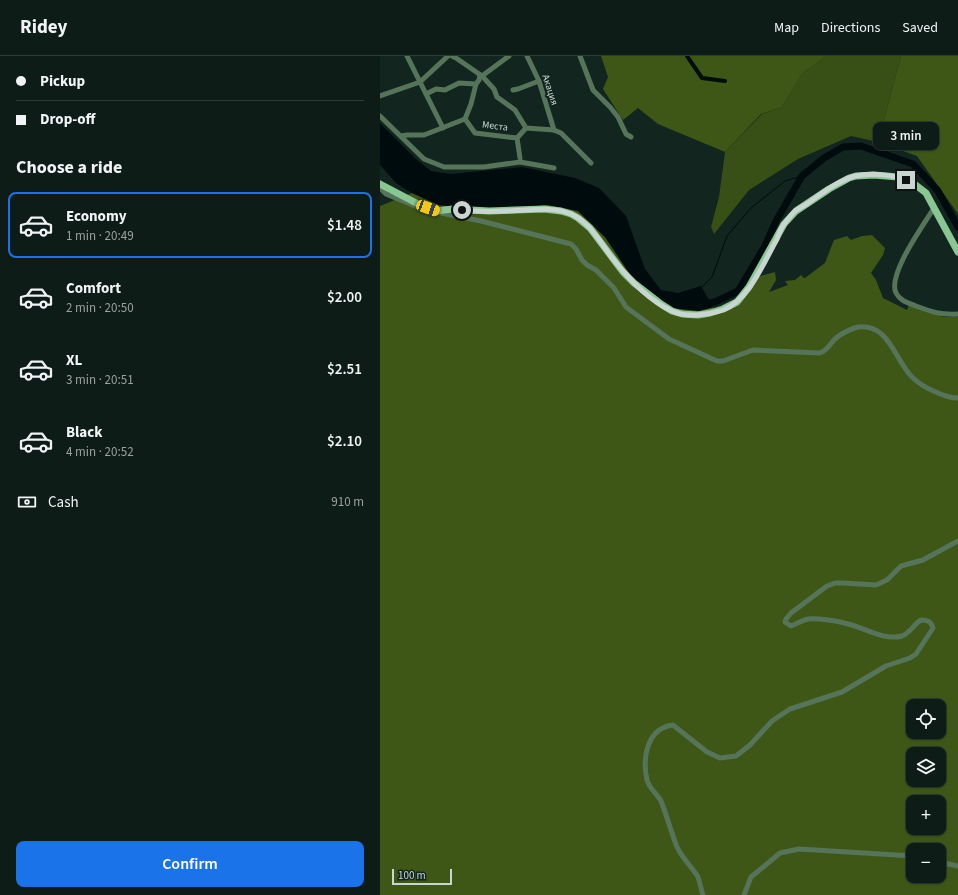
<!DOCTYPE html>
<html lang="en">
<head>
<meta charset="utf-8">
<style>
  body { margin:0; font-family:"Source Sans 3",sans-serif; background:#1c2924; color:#f1f3f6; height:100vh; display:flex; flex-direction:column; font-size:15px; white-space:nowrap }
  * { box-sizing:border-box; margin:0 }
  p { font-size:13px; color:#9ba1a1 }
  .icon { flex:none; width:22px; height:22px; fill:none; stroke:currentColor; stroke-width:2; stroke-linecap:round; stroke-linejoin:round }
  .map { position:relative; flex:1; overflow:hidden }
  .sheet { display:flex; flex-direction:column; background:#0e1c17; width:380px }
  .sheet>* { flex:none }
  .banner { display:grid; align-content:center; height:88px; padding:0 16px; background:#0e1c17 }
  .controls { position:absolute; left:526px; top:643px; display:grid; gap:8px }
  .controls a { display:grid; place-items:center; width:40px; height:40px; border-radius:8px; background:#0e1c17; box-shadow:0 1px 3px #0004,0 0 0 1px #2e3a36; font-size:20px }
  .scale { position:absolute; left:12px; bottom:10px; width:60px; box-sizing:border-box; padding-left:4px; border:2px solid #c9d5d1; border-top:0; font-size:11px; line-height:14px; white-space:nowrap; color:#c9d5d1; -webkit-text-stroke:3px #12261f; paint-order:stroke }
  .end { position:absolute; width:18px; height:18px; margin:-9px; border:5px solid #c9d5d1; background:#111; box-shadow:0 0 0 2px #111 }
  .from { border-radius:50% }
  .bubble { position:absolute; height:28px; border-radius:8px; background:#0e1c17; box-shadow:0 1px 3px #0004,0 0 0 1px #2e3a36; font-size:13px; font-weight:600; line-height:28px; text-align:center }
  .car { position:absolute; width:12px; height:24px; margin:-12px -6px; border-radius:5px; box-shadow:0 0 3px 1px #0007; background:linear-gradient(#f5c518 24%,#345 0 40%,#f5c518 0 76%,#345 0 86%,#f5c518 0) }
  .banner b { display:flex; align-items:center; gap:14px; height:38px; font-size:15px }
  .banner b+b { border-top:1px solid #2e3a36 }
  .banner i { width:10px; height:10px; background:#f1f3f6 }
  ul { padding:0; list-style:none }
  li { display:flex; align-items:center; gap:12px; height:66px; margin:0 8px 6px; padding:0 8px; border:2px solid transparent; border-radius:8px }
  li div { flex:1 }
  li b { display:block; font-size:15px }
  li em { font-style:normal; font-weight:600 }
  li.selected { border-color:#1a73e8 }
  li>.icon { width:36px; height:36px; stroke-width:1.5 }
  h2 { padding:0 16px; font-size:18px; line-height:48px }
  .pay { display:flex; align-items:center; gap:10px; height:44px; padding:0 16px; font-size:15px }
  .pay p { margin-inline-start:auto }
  .action { display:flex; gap:8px; margin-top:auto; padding:8px 16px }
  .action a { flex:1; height:46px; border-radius:8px; background:#1a73e8; color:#fff; font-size:16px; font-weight:600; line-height:46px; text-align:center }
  header { display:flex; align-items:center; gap:24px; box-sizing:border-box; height:56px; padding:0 20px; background:#0e1c17; border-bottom:1px solid #2e3a36 }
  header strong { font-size:19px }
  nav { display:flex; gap:22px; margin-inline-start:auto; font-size:14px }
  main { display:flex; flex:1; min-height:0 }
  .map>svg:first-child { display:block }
  .green { fill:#384f15 }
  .forest { fill:#3e5717; fill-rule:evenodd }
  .water { fill:#000b0e }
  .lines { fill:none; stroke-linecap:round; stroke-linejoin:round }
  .stream { stroke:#000b0e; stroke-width:1 }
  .canal { stroke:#000b0e; stroke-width:4 }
  .river { stroke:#000b0e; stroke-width:7 }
  .minor { stroke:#56745a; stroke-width:5 }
  .major { stroke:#88c792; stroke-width:7 }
  .route { stroke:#c9d5d1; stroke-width:5 }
  .labels { text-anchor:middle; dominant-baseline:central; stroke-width:4; stroke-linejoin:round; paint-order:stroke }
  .street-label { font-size:10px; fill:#c9d5d1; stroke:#12261f }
</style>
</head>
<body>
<header>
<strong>Ridey</strong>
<nav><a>Map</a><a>Directions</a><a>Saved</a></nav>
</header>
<main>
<section class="sheet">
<div class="banner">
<b><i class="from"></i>Pickup</b>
<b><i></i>Drop-off</b>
</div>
<h2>Choose a ride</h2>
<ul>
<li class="selected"><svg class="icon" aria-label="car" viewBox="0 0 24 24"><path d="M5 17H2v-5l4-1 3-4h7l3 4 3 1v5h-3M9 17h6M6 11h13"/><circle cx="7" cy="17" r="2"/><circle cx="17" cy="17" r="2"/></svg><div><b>Economy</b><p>1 min · 20:49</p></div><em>$1.48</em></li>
<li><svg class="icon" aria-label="car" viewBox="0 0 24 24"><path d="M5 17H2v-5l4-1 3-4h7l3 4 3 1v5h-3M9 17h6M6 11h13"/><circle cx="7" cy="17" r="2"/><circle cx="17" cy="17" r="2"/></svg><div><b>Comfort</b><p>2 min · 20:50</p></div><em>$2.00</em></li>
<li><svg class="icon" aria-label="car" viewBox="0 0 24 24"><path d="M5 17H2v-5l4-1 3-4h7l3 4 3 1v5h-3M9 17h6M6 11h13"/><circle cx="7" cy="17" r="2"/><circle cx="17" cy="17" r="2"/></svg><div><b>XL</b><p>3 min · 20:51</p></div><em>$2.51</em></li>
<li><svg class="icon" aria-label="car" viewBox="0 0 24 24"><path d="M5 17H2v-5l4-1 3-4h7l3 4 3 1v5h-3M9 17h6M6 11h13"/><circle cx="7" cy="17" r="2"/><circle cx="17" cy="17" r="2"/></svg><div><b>Black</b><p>4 min · 20:52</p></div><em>$2.10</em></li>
</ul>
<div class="pay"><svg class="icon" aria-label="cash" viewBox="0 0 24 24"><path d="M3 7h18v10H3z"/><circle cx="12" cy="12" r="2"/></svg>Cash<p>910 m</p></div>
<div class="action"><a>Confirm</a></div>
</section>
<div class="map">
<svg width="578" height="839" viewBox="0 0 578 839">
  <rect width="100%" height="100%" fill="#12261f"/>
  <path class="green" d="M 446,0 L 521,0 L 498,86 L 471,80 L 418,103 L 369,134 L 334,178 L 331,171 L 339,141 L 345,96 L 382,58 L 402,51 L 422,18 Z"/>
  <g class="forest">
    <path d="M 221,0 L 446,0 L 422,18 L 402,51 L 381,58 L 345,96 L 278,68 L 258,52 L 243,64 L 223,33 L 228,21 Z"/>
    <path d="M 521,0 L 578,0 L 578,158 L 537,100 L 498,86 Z"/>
    <path d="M 32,137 L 59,149 L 93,154 L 168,149 L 198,155 L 225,181 L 254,224 L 319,255 L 333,251 L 334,258 L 350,252 L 377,221 L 395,216 L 396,224 L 389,236 L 408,229 L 405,225 L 415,224 L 421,219 L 424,222 L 425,222 L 445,207 L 454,184 L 467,180 L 471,184 L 482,180 L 492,179 L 505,192 L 503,199 L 491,217 L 496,224 L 503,242 L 527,254 L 529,249 L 564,261 L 578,261 L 578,839 L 0,839 L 0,150 ZM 533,650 L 559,650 L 559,676 L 533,676 ZM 533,698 L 559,698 L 559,724 L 533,724 ZM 533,746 L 559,746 L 559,772 L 533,772 ZM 533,794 L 559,794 L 559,820 L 533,820 Z"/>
  </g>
  <path class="water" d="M 0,67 L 36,103 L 51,115 L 71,118 L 142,111 L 195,122 L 219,132 L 246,160 L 265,213 L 281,234 L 298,237 L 321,230 L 333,251 L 319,255 L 290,252 L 254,224 L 225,181 L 198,155 L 168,149 L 93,154 L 59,149 L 32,137 L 16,127 L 0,109 Z"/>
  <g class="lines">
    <path class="stream" d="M 321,232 L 332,221 L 347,180 L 371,152 L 405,125 L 422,120"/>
    <path class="canal" d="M 307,0 L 322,22 L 345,25"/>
    <path class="river" d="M 323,248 L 335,246 L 358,235 L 385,190 L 396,165 L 422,120 L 444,102 L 463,91 L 481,90 L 533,108 L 558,135 L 578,171"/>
    <g class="minor">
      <path d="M 27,0 L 63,72"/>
      <path d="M 72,0 L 76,2 L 102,20 L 114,33 L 117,41 L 135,54 L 146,72 L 174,74 L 181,77 L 211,107"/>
      <path d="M 147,0 L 159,25 L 174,74"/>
      <path d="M 200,0 L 213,34 L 230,51 L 238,61 L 246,78 L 251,81"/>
      <path d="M 102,20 L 129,0"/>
      <path d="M 133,34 L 138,33 L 159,25"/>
      <path d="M 46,38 L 56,33 L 65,34 L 79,27 L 96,28"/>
      <path d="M 0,40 L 40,26 L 68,0"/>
      <path d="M 0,60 L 44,103 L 64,111 L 104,111 L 140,106 L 174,112"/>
      <path d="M 85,63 L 95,77 L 137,82 L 146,72"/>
      <path d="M 21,80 L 27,79 L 44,79 L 85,63 L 91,48 L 96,28 L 99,24 L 100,19"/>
      <path d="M 137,82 L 140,102"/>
      <path d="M 0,132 L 6,138 L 40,152"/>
      <path d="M 554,152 C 544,168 507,219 516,237 C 520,245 529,247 536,250 C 552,256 560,259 578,258"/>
      <path d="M 56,156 L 101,165 L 191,188 L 196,193 L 202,204 L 207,209 L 216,214 L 234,232 L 246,251 L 289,283 L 337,305 L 343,305 L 373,294 L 440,297 C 448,294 449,289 455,283 C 460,278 472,272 479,271 C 509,268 515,304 532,321 C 539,328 548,333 558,337 C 565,340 570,342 578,342"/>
      <path d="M 559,806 L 578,810"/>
      <path d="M 323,839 C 321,833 320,827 318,821 C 312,811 302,802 297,791 C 291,776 287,760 281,745 C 277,738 269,732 267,724 C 262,702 267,672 293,669 L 327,696 L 340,702 L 356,700 L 370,689 L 392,665 L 410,653 L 462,636 L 506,610 L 530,602 L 536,598 L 553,572 C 551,565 547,564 541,564 C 534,568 530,577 522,580 C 504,585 485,572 468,568 C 458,565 438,562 428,563 C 422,564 417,568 411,570 L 405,566 L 406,563 L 411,557 L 447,530 L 455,527 L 463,527 L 496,529 L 507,524 L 521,510 L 543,504 L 578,485"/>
      <path d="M 364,839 L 371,821 L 400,797 L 419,793 L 533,800"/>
    </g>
    <path class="major" d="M 0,128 L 40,149 L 55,155 L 73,153 L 109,155 L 164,153 L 181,155 L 191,158 L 198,162 L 210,172 L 243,216 L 254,227 L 281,248 L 292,255 L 302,258 L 318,259 L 330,257 L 343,253 L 357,246 L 369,231 L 404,168 L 416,155 L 449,133 L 469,122 L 476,120 L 494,119 L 518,121 L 533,127 L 546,137 L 578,196"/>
  </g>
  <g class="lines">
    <path class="route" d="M 82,154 C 103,157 125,155 146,154 C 160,153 177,152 191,158 C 208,165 219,184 230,199 C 246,220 267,244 292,255 C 307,262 328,259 343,254 C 369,244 384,206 397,183 C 399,178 401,171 405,167 C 408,163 411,159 415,155 C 419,152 424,150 428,147 C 441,138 459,124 475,120 C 490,117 511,118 526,124"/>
  </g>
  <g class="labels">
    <g class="street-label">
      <text transform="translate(170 34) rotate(72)">Акация</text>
      <text transform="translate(115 70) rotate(7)">Места</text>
    </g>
  </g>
</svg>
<div class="controls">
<a><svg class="icon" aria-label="locate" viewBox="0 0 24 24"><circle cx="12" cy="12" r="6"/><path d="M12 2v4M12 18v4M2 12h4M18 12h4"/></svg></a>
<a><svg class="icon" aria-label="layers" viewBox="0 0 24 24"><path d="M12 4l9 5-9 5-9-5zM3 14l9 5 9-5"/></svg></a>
<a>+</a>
<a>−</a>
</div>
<div class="scale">100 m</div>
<i class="end from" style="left:82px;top:154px"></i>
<i class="end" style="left:526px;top:124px"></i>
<div class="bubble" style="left:493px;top:66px;width:66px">3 min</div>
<i class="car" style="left:48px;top:152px;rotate:110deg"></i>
</div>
</main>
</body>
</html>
